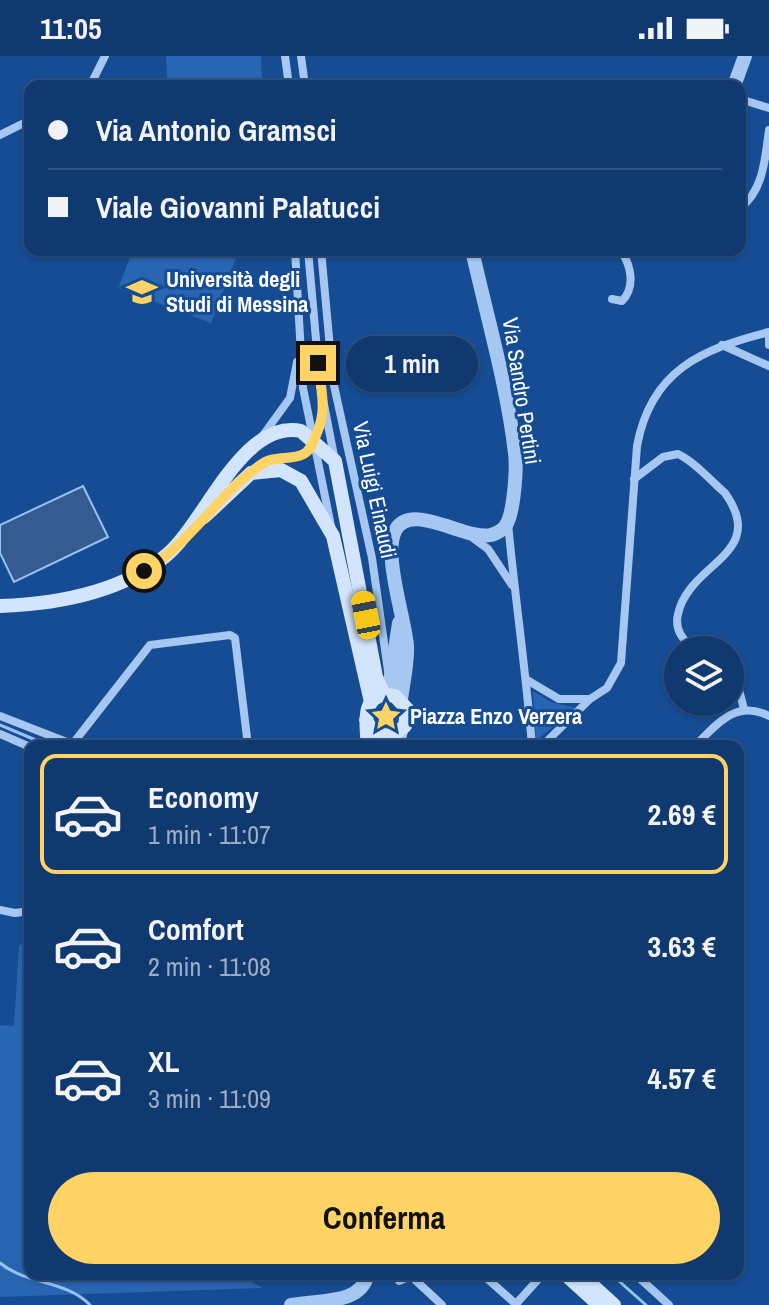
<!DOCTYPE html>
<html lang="it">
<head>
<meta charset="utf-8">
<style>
  body { margin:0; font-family:"Archivo Narrow",sans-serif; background:#194074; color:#f1f3f6; height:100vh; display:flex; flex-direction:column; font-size:30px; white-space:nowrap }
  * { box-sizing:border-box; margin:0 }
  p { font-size:26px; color:#9cacc3 }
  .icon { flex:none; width:44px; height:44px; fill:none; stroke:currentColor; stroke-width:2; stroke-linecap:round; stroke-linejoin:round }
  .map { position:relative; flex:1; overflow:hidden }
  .sheet { position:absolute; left:24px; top:684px; width:720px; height:540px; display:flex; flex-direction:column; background:#10396f; border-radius:16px; box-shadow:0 2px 6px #0004,0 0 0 2px #305382 }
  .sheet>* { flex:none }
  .banner { position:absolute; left:24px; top:24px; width:722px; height:176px; border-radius:16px; box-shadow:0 2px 6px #0004,0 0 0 2px #305382; display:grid; align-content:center; height:176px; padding:0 24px; background:#10396f }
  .controls { position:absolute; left:664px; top:580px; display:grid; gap:16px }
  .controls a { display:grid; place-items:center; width:80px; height:80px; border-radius:50%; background:#10396f; box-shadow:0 2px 6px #0004,0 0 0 2px #305382; font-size:40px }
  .end { position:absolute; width:36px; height:36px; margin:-18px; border:10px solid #ffd365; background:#111; box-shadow:0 0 0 4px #111 }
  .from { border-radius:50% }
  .bubble { position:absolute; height:56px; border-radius:28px; background:#10396f; box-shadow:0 2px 6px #0004,0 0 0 2px #305382; font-size:26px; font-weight:700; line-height:56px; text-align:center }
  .car { position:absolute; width:24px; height:48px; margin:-24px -12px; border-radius:10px; box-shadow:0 0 6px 2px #0007; background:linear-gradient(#f5c518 24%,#345 0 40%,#f5c518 0 76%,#345 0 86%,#f5c518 0) }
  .banner b { display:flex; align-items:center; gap:28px; height:76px; font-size:30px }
  .banner b+b { border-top:2px solid #305382 }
  .banner i { width:20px; height:20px; background:#f1f3f6 }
  ul { padding:14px 0 0; list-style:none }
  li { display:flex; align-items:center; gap:24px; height:120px; margin:0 16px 12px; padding:0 8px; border:4px solid transparent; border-radius:16px }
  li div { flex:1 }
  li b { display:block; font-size:30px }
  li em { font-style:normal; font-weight:700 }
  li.on { border-color:#ffd365 }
  li>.icon { width:72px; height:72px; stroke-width:1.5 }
  .button { display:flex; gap:16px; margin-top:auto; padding:16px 24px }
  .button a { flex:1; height:92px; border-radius:48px; background:#ffd365; color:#111; font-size:32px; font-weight:700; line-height:92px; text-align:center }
  .status { display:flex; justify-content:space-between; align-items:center; height:56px; padding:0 40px; background:#10396f; direction:ltr }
  .status svg { height:22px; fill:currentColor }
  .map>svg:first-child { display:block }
  .green { fill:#2865b3 }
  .water { fill:#345c91; stroke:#97c2f4; stroke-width:2 }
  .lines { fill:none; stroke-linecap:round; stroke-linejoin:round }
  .stream { stroke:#97c2f4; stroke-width:3 }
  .minor { stroke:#a5c7f1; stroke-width:8 }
  .tertiary { stroke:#a5c7f1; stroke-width:14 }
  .secondary { stroke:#d3e5fc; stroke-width:14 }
  .route { stroke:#ffd365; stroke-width:10 }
  .labels { text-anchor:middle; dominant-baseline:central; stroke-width:6; stroke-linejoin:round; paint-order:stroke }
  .poi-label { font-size:22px; font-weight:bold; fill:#fff; stroke:#154c94; text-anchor:start }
  .street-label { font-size:22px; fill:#fff; stroke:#154c94 }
</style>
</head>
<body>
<div class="status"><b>11:05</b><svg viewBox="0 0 49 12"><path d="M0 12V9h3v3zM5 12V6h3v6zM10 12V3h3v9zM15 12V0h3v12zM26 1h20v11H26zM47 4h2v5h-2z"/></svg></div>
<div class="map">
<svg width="769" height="1249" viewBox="0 0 769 1249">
  <rect width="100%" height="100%" fill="#154c94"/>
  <g class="green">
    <path d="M 166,0 L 261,0 L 262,22 L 167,26 Z"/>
    <path d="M 133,194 L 239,194 L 211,267 L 118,232 Z"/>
    <path d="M 533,635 L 551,646 L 575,652 L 536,685 Z"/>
    <path d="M 30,880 L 30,1218 L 235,1218 L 263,1232 L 0,1241 L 0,969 L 14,970 L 19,890 Z"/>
  </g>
  <path class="water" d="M 83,430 L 108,481 L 14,526 L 0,497 L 0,469 Z"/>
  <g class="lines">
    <g class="stream">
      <path d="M 0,669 L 50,690"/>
      <path d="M 0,1207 C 27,1229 66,1224 90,1249"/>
      <path d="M 611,1218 L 646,1249"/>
    </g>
    <g class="minor">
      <path d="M 285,0 L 289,30"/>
      <path d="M 301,0 L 305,30"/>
      <path d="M 90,30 L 105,0"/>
      <path d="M 740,43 L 769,52"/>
      <path d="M 0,79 L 30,64"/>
      <path d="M 740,152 C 764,134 765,102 769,74"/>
      <path d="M 295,194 L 303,332 L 331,470"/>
      <path d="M 308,194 L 320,328 L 335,405"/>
      <path d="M 321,194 L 333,325 L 372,502 L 388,615"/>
      <path d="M 612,243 L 622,245 C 636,231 631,208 620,194"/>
      <path d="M 769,276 L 769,289"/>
      <path d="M 722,289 L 769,310"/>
      <path d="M 261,382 L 290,342 L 297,306"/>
      <path d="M 251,416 C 277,394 285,408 307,396 L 324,359"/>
      <path d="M 634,423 L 663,401 L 678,398 C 695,406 711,425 725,437 C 769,499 689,506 678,558 C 674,574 683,584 695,594"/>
      <path d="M 508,467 C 515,542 526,615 532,690"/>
      <path d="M 473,482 L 488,493 L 512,529"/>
      <path d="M 730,623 L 739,634 L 744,653"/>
      <path d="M 527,624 L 559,643 L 588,643"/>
      <path d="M 0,660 L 77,690"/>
      <path d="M 0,678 L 30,691"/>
      <path d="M 71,690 L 150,589 L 230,579 L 235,582 L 248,690"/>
      <path d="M 400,690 L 405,672"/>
      <path d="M 542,690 L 590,643 L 607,632 L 621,607 L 637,390 C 651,314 702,293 769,276"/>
      <path d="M 695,690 C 717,668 736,643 769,660"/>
      <path d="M 0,854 L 15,857 L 30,855"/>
      <path d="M 394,1218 L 399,1225 L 415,1218"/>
      <path d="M 482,1218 L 517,1249"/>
      <path d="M 635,1218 L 669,1249"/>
      <path d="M 412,1221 L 442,1249"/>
      <path d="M 515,1249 L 543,1218"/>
    </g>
    <g class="tertiary">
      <path d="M 734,30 L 745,0"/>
      <path d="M 388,639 L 399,567"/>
      <path d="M 401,644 C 403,626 408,608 407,590 C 405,563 383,499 395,475 C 410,444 466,485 491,479 C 497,477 503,474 506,469 C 514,457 517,412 515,397 C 507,329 487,261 472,194"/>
      <path d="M 291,1249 C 324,1243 360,1249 368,1218"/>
    </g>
    <g class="secondary">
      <path d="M 204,461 L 251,417 L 281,414 L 301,425 L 333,480 L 371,646"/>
      <path d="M 0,550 C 55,548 118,537 163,502 C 204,472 240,363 301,375 L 335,405 L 376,621 L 384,639"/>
      <path d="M 366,664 C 371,676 380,681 393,679 L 405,670 L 407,653 L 395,640 C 360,633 366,668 368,690"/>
      <path d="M 565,1218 L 599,1249"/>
      <path d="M 580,1218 L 614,1249"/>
    </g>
  </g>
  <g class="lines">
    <path class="route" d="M 144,515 C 190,488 218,438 262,408 C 276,397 303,408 311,390 C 329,356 322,343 318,307"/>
  </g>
  <defs>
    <g id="university-bare" transform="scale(2.4)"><path d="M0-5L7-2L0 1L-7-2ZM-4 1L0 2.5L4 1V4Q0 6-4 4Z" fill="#ffd365" stroke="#154c94" stroke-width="2.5" paint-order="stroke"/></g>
    <g id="sight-bare" transform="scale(2.4)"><path d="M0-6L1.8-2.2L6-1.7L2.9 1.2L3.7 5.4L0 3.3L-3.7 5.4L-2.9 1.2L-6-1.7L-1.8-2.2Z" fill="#ffd365" stroke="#154c94" stroke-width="2.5" paint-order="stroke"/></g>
  </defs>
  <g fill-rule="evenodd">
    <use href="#university-bare" x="142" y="236"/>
    <use href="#sight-bare" x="386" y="660"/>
  </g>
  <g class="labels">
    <g class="poi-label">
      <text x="166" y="223">Università degli<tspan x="166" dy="25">Studi di Messina</tspan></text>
      <text x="410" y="660">Piazza Enzo Verzera</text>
    </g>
    <g class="street-label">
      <text transform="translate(522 335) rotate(81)">Via Sandro Pertini</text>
      <text transform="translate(375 434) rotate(78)">Via Luigi Einaudi</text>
    </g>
  </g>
</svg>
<div class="controls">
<a><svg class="icon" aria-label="layers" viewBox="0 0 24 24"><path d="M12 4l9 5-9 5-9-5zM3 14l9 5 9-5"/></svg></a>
</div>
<i class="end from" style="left:144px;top:515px"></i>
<i class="end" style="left:318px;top:307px"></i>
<div class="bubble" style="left:346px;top:280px;width:132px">1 min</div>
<i class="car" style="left:366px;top:559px;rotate:349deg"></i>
<div class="banner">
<b><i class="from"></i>Via Antonio Gramsci</b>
<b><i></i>Viale Giovanni Palatucci</b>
</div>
<section class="sheet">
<ul>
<li class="on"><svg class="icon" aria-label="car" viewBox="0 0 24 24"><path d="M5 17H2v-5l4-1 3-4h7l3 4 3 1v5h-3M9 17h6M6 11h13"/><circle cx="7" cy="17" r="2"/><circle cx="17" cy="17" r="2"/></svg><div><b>Economy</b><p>1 min · 11:07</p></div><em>2.69 €</em></li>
<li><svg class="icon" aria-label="car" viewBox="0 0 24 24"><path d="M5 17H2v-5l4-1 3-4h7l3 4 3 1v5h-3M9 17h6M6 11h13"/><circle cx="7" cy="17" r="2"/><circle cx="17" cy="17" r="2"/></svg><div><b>Comfort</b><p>2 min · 11:08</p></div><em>3.63 €</em></li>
<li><svg class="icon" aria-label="car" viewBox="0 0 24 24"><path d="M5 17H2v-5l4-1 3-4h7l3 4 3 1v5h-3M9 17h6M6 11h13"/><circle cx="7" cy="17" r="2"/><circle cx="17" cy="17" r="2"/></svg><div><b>XL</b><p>3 min · 11:09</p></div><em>4.57 €</em></li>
</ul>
<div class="button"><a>Conferma</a></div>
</section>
</div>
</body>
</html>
